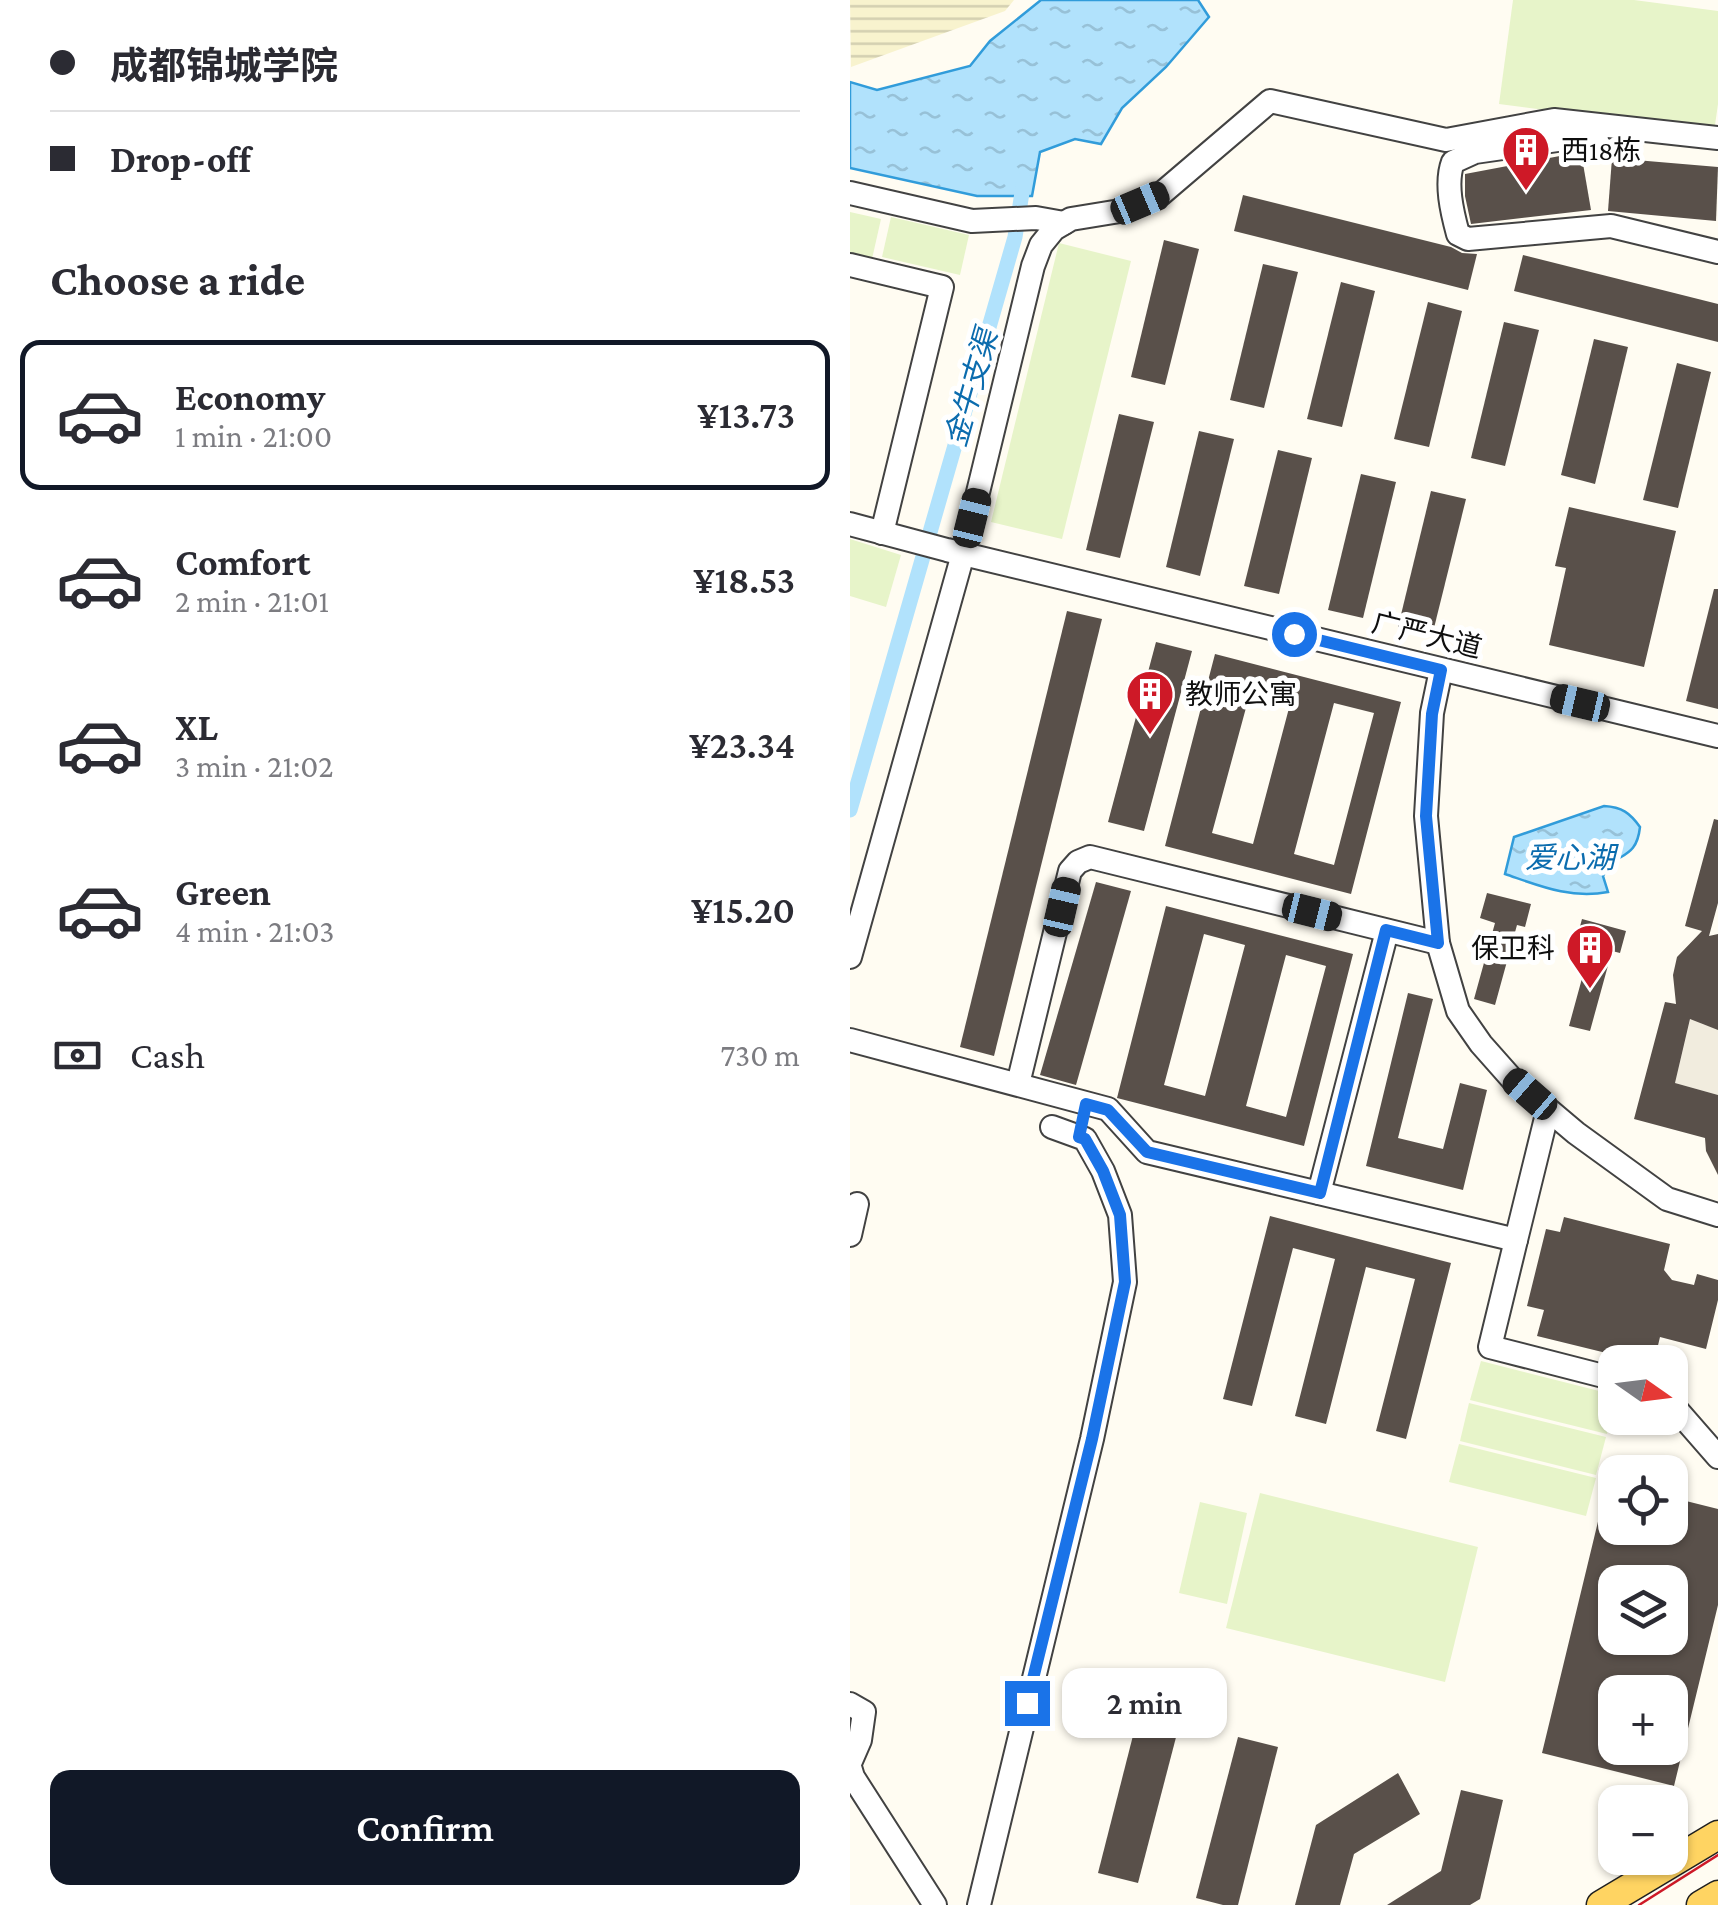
<!DOCTYPE html>
<html lang="en">
<head>
<meta charset="utf-8">
<style>
  body { margin:0; font-family:"Crimson Pro","Noto Sans SC",serif; background:#f2f2f3; color:#2b2b33; height:100vh; display:flex; flex-direction:column; font-size:38px; white-space:nowrap }
  * { box-sizing:border-box; margin:0 }
  p { font-size:32px; color:#7c7c81 }
  .icon { flex:none; width:55px; height:55px; fill:none; stroke:currentColor; stroke-width:2; stroke-linecap:round; stroke-linejoin:round }
  .map { position:relative; flex:1; overflow:hidden }
  .side { display:flex; flex-direction:column; background:#fff; width:850px }
  .side>* { flex:none }
  .top-card { display:grid; align-content:center; height:220px; padding:0 50px; background:#fff }
  .needle { width:65px; rotate:104deg }
  .buttons { position:absolute; left:748px; top:1345px; display:grid; gap:20px }
  .buttons a { display:grid; place-items:center; width:90px; height:90px; border-radius:20px; background:#fff; box-shadow:0 2px 8px #0004; font-size:50px }
  .end { position:absolute; width:45px; height:45px; margin:-22px; border:12px solid #1a73e8; background:#fff; box-shadow:0 0 0 5px #fff }
  .from { border-radius:50% }
  .bubble { position:absolute; height:70px; border-radius:20px; background:#fff; box-shadow:0 2px 8px #0004; font-size:32px; font-weight:600; line-height:70px; text-align:center }
  .car { position:absolute; width:30px; height:60px; margin:-30px -15px; border-radius:12px; box-shadow:0 0 8px 2px #0007; background:linear-gradient(#222 24%,#8ab4d8 0 40%,#222 0 76%,#8ab4d8 0 86%,#222 0) }
  .top-card b { display:flex; align-items:center; gap:35px; height:95px; font-size:38px }
  .top-card b+b { border-top:2px solid #e1e1e2 }
  .top-card i { width:25px; height:25px; background:#2b2b33 }
  ul { padding:0; list-style:none }
  li { display:flex; align-items:center; gap:30px; height:150px; margin:0 20px 15px; padding:0 30px; border:5px solid transparent; border-radius:20px }
  li div { flex:1 }
  li b { display:block; font-size:38px }
  li em { font-style:normal; font-weight:600 }
  li.current { border-color:#111827 }
  li>.icon { width:90px; height:90px; stroke-width:1.5 }
  h2 { padding:0 50px; font-size:45px; line-height:120px }
  .pay { display:flex; align-items:center; gap:25px; height:110px; padding:0 50px; font-size:38px }
  .pay p { margin-inline-start:auto }
  .primary-button { display:flex; gap:20px; margin-top:auto; padding:20px 50px }
  .primary-button a { flex:1; height:115px; border-radius:20px; background:#111827; color:#fff; font-size:40px; font-weight:600; line-height:115px; text-align:center }
  main { display:flex; flex:1; min-height:0 }
  .map>svg:first-child { display:block }
  .farmland { fill:url(#farmland-rules) }
  .pitch { fill:#e7f4c9 }
  .plaza { fill:#f1ecde }
  .water { fill:url(#water-ripples); stroke:#319cda; stroke-width:2.5 }
  .lines { fill:none; stroke-linecap:round; stroke-linejoin:round }
  .canal { stroke:#b1e2fc; stroke-width:15 }
  .building { fill:#59504a; fill-rule:evenodd }
  .minor-casing { stroke:#424242; stroke-width:26 }
  .major-casing { stroke:#202020; stroke-width:31 }
  .minor { stroke:#fff; stroke-width:22 }
  .major { stroke:#ffd462; stroke-width:28 }
  .tram { stroke:#ce1927; stroke-width:2.5 }
  .route { stroke:#1a73e8; stroke-width:12 }
  .labels { text-anchor:middle; dominant-baseline:central; stroke-width:10; stroke-linejoin:round; paint-order:stroke }
  .poi-label { font-size:28px; fill:#0f0f0f; stroke:#fff; text-anchor:start }
  .street-label { font-size:28px; fill:#0f0f0f; stroke:#fff }
  .water-label { font-size:30px; font-style:italic; fill:#0b6cae; stroke:#fff }
</style>
</head>
<body>
<main>
<section class="side">
<div class="top-card">
<b><i class="from"></i>成都锦城学院</b>
<b><i></i>Drop-off</b>
</div>
<h2>Choose a ride</h2>
<ul>
<li class="current"><svg class="icon" aria-label="car" viewBox="0 0 24 24"><path d="M5 17H2v-5l4-1 3-4h7l3 4 3 1v5h-3M9 17h6M6 11h13"/><circle cx="7" cy="17" r="2"/><circle cx="17" cy="17" r="2"/></svg><div><b>Economy</b><p>1 min · 21:00</p></div><em>¥13.73</em></li>
<li><svg class="icon" aria-label="car" viewBox="0 0 24 24"><path d="M5 17H2v-5l4-1 3-4h7l3 4 3 1v5h-3M9 17h6M6 11h13"/><circle cx="7" cy="17" r="2"/><circle cx="17" cy="17" r="2"/></svg><div><b>Comfort</b><p>2 min · 21:01</p></div><em>¥18.53</em></li>
<li><svg class="icon" aria-label="car" viewBox="0 0 24 24"><path d="M5 17H2v-5l4-1 3-4h7l3 4 3 1v5h-3M9 17h6M6 11h13"/><circle cx="7" cy="17" r="2"/><circle cx="17" cy="17" r="2"/></svg><div><b>XL</b><p>3 min · 21:02</p></div><em>¥23.34</em></li>
<li><svg class="icon" aria-label="car" viewBox="0 0 24 24"><path d="M5 17H2v-5l4-1 3-4h7l3 4 3 1v5h-3M9 17h6M6 11h13"/><circle cx="7" cy="17" r="2"/><circle cx="17" cy="17" r="2"/></svg><div><b>Green</b><p>4 min · 21:03</p></div><em>¥15.20</em></li>
</ul>
<div class="pay"><svg class="icon" aria-label="cash" viewBox="0 0 24 24"><path d="M3 7h18v10H3z"/><circle cx="12" cy="12" r="2"/></svg>Cash<p>730 m</p></div>
<div class="primary-button"><a>Confirm</a></div>
</section>
<div class="map">
<svg width="868" height="1905" viewBox="0 0 868 1905">
  <defs>
    <pattern id="farmland-rules" width="6" height="5" patternUnits="userSpaceOnUse" patternTransform="scale(2.5)"><rect width="6" height="5" fill="#f8f3ce"/><path d="M0 2.5h6" fill="none" stroke="#d3cfb0"/></pattern>
    <pattern id="water-ripples" width="26" height="14" patternUnits="userSpaceOnUse" patternTransform="scale(2.5)"><rect width="26" height="14" fill="#b1e2fc"/><path d="M2 4q2-2 4 0t4 0M15 11q2-2 4 0t4 0" fill="none" stroke="#97c1d7"/></pattern>
  </defs>
  <rect width="100%" height="100%" fill="#fffcf2"/>
  <path class="farmland" d="M 0,0 L 164,0 L 155,11 L 1,67 Z"/>
  <g class="pitch">
    <path d="M 663,0 L 784,0 L 868,11 L 868,104 L 864,132 L 649,104 Z"/>
    <path d="M 0,212 L 31,219 L 22,259 L 0,254 Z"/>
    <path d="M 41,217 L 119,235 L 110,275 L 32,257 Z"/>
    <path d="M 209,243 L 281,261 L 212,539 L 141,522 Z"/>
    <path d="M 0,539 L 51,555 L 36,607 L 0,596 Z"/>
    <path d="M 631,1361 L 765,1395 L 757,1434 L 620,1400 Z"/>
    <path d="M 619,1403 L 756,1437 L 746,1475 L 610,1441 Z"/>
    <path d="M 609,1444 L 746,1478 L 736,1516 L 599,1482 Z"/>
    <path d="M 410,1493 L 628,1547 L 595,1682 L 376,1628 Z"/>
    <path d="M 350,1502 L 397,1513 L 377,1604 L 329,1593 Z"/>
  </g>
  <path class="plaza" d="M 841,1016 L 852,1024 L 868,1029 L 868,1095 L 825,1083 Z"/>
  <g class="water">
    <path d="M 191,0 L 348,0 L 359,17 L 316,67 L 272,108 L 251,144 L 225,139 L 190,152 L 182,196 L 127,196 L 0,168 L 0,82 L 27,90 L 120,66 L 140,41 Z"/>
    <path d="M 754,806 C 772,807 780,813 790,827 C 786,863 764,850 753,876 L 758,892 C 720,899 690,886 655,874 L 664,837 Z"/>
  </g>
  <g class="lines">
    <path class="canal" d="M 0,810 L 165,237 L 174,180"/>
  </g>
  <g class="building">
    <path d="M 731,152 L 741,210 L 621,224 L 615,196 L 615,174 Z"/>
    <path d="M 762,158 L 868,167 L 866,221 L 758,211 Z"/>
    <path d="M 393,195 L 601,247 L 612,253 L 627,254 L 618,290 L 384,231 Z"/>
    <path d="M 314,240 L 349,249 L 315,385 L 281,377 Z"/>
    <path d="M 673,255 L 868,304 L 868,342 L 664,291 Z"/>
    <path d="M 413,264 L 448,272 L 414,408 L 380,400 Z"/>
    <path d="M 491,282 L 525,291 L 492,427 L 457,419 Z"/>
    <path d="M 578,302 L 612,311 L 579,447 L 544,439 Z"/>
    <path d="M 654,322 L 689,330 L 655,466 L 621,458 Z"/>
    <path d="M 744,339 L 778,347 L 745,484 L 711,475 Z"/>
    <path d="M 827,363 L 861,372 L 828,508 L 793,500 Z"/>
    <path d="M 269,414 L 304,422 L 270,558 L 236,550 Z"/>
    <path d="M 349,431 L 384,439 L 350,576 L 316,567 Z"/>
    <path d="M 428,450 L 462,458 L 429,594 L 394,586 Z"/>
    <path d="M 511,474 L 546,482 L 513,618 L 478,610 Z"/>
    <path d="M 581,491 L 616,499 L 582,636 L 548,627 Z"/>
    <path d="M 719,507 L 826,531 L 794,667 L 699,645 L 716,568 L 705,566 Z"/>
    <path d="M 864,589 L 868,589 L 868,709 L 836,701 Z"/>
    <path d="M 217,611 L 252,619 L 144,1056 L 110,1047 Z"/>
    <path d="M 306,642 L 342,651 L 294,831 L 258,822 Z"/>
    <path d="M 365,654 L 551,702 L 501,894 L 315,846 ZM 403,682 L 443,693 L 403,844 L 362,833 ZM 484,703 L 524,713 L 484,865 L 444,854 Z"/>
    <path d="M 864,819 L 868,820 L 868,903 L 859,936 L 868,934 L 868,1030 L 840,1019 L 825,1083 L 868,1095 L 868,1175 L 856,1151 L 855,1138 L 784,1119 L 815,1002 L 826,1004 L 823,975 L 827,957 L 852,931 L 835,926 Z"/>
    <path d="M 246,882 L 281,891 L 226,1085 L 190,1075 Z"/>
    <path d="M 637,893 L 681,904 L 675,927 L 667,925 L 645,1005 L 624,999 L 645,923 L 630,918 Z"/>
    <path d="M 316,906 L 503,954 L 454,1146 L 267,1098 ZM 354,934 L 395,945 L 355,1096 L 314,1085 ZM 436,955 L 476,966 L 436,1117 L 396,1106 Z"/>
    <path d="M 732,919 L 776,931 L 770,953 L 762,951 L 740,1031 L 719,1026 L 740,949 L 725,945 Z"/>
    <path d="M 558,993 L 583,999 L 548,1138 L 593,1149 L 610,1083 L 637,1090 L 613,1190 L 516,1166 Z"/>
    <path d="M 420,1216 L 601,1263 L 556,1439 L 526,1431 L 565,1279 L 516,1267 L 476,1424 L 445,1416 L 485,1259 L 443,1248 L 402,1406 L 373,1399 Z"/>
    <path d="M 714,1217 L 820,1244 L 814,1270 L 822,1280 L 844,1285 L 847,1274 L 868,1280 L 868,1300 L 856,1349 L 810,1337 L 804,1362 L 793,1362 L 687,1336 L 694,1310 L 677,1306 L 696,1229 L 710,1232 Z"/>
    <path d="M 760,1472 L 765,1473 L 765,1528 L 820,1528 L 820,1497 L 868,1509 L 868,1605 L 824,1786 L 692,1753 ZM 765,1582 L 820,1582 L 820,1638 L 765,1638 ZM 765,1692 L 820,1692 L 820,1748 L 765,1748 Z"/>
    <path d="M 289,1712 L 330,1722 L 288,1883 L 248,1873 Z"/>
    <path d="M 388,1737 L 428,1747 L 388,1905 L 373,1905 L 346,1898 Z"/>
    <path d="M 548,1773 L 570,1814 L 504,1854 L 490,1905 L 445,1905 L 466,1825 Z"/>
    <path d="M 611,1790 L 653,1800 L 630,1899 L 620,1905 L 537,1905 L 591,1871 Z"/>
  </g>
  <g class="lines">
    <g class="minor-casing">
      <g id="minor">
        <path d="M 747,139 L 728,137 L 625,152 L 603,162 C 595,183 602,212 608,234 L 618,239 L 761,226 L 868,252"/>
        <path d="M 0,193 L 122,221 L 186,218 L 214,223"/>
        <path d="M 0,265 L 92,287 L 32,533"/>
        <path d="M 0,524 L 97,550 L 868,736"/>
        <path d="M 591,670 L 582,713 L 576,816 L 588,943 L 608,1011 L 631,1044 L 662,1079 L 726,1133 L 817,1199 L 868,1215"/>
        <path d="M 0,957 L 113,554 L 183,266 L 191,245 L 204,229 L 221,219 L 270,211 L 311,194 L 420,101 L 596,140 L 704,120 L 868,138"/>
        <path d="M 0,1040 L 258,1109 L 297,1152 L 666,1240 L 640,1347 L 765,1379"/>
        <path d="M 168,1084 L 220,871 L 228,862 L 240,857 L 588,943"/>
        <path d="M 469,1193 L 537,931"/>
        <path d="M 0,1235 L 7,1204"/>
        <path d="M 666,1240 L 698,1110"/>
        <path d="M 820,1402 L 868,1457"/>
        <path d="M 0,1704 L 14,1712 L 10,1740 L 0,1763"/>
        <path d="M 0,1767 L 3,1777 L 85,1905"/>
        <path d="M 129,1905 L 242,1439 L 275,1282 L 270,1215 L 253,1171 L 235,1139 L 202,1127"/>
      </g>
    </g>
    <g class="major-casing">
      <g id="major">
        <path d="M 751,1905 L 868,1835"/>
        <path d="M 851,1905 L 868,1895"/>
      </g>
    </g>
    <use href="#minor" class="minor"/>
    <use href="#major" class="major"/>
    <path class="tram" d="M 789,1905 L 868,1855"/>
  </g>
  <g class="lines">
    <path class="route" d="M 177,1703 L 242,1439 L 275,1282 L 270,1215 L 253,1171 L 235,1139 L 229,1137 L 236,1104 L 258,1110 L 297,1152 L 470,1193 L 536,930 L 588,943 L 576,816 L 582,714 L 591,670 L 444,634"/>
  </g>
  <defs>
    <g id="building-pin" transform="scale(2.5)"><path d="M0 17L-7.5 6A9.5 9.5 0 1 1 7.5 6Z" fill="#ce1927" stroke="#fff"/><path d="M-4-6H4V6H1V3H-1V6H-4ZM-2.5-4.3h1.7v1.8h-1.7ZM.8-4.3h1.7v1.8H.8ZM-2.5-1h1.7V.8h-1.7ZM.8-1h1.7V.8H.8Z" fill="#fff"/></g>
  </defs>
  <g fill-rule="evenodd">
    <use href="#building-pin" x="676" y="150"/>
    <use href="#building-pin" x="300" y="694"/>
    <use href="#building-pin" x="740" y="948"/>
  </g>
  <g class="labels">
    <g class="poi-label">
      <text x="711" y="150">西18栋</text>
      <text x="335" y="694">教师公寓</text>
      <text x="705" y="948" text-anchor="end">保卫科</text>
    </g>
    <g class="street-label">
      <text transform="translate(577 635) rotate(14)">广严大道</text>
    </g>
    <g class="water-label">
      <text transform="translate(121 388) rotate(-74)">金牛支渠</text>
      <text x="720" y="857">爱心湖</text>
    </g>
  </g>
</svg>
<div class="buttons">
<a><svg class="needle" viewBox="-14 -14 28 28"><path d="M0-13l5 13h-10z" fill="#e53935"/><path d="M0 13l5-13h-10z" fill="#7c7c81"/></svg></a>
<a><svg class="icon" aria-label="locate" viewBox="0 0 24 24"><circle cx="12" cy="12" r="6"/><path d="M12 2v4M12 18v4M2 12h4M18 12h4"/></svg></a>
<a><svg class="icon" aria-label="layers" viewBox="0 0 24 24"><path d="M12 4l9 5-9 5-9-5zM3 14l9 5 9-5"/></svg></a>
<a>+</a>
<a>−</a>
</div>
<i class="end from" style="left:444px;top:634px"></i>
<i class="end" style="left:177px;top:1703px"></i>
<div class="bubble" style="left:212px;top:1668px;width:165px">2 min</div>
<i class="car" style="left:290px;top:203px;rotate:67deg"></i>
<i class="car" style="left:122px;top:518px;rotate:14deg"></i>
<i class="car" style="left:730px;top:703px;rotate:283deg"></i>
<i class="car" style="left:212px;top:907px;rotate:13deg"></i>
<i class="car" style="left:462px;top:912px;rotate:104deg"></i>
<i class="car" style="left:680px;top:1094px;rotate:311deg"></i>
</div>
</main>
</body>
</html>
